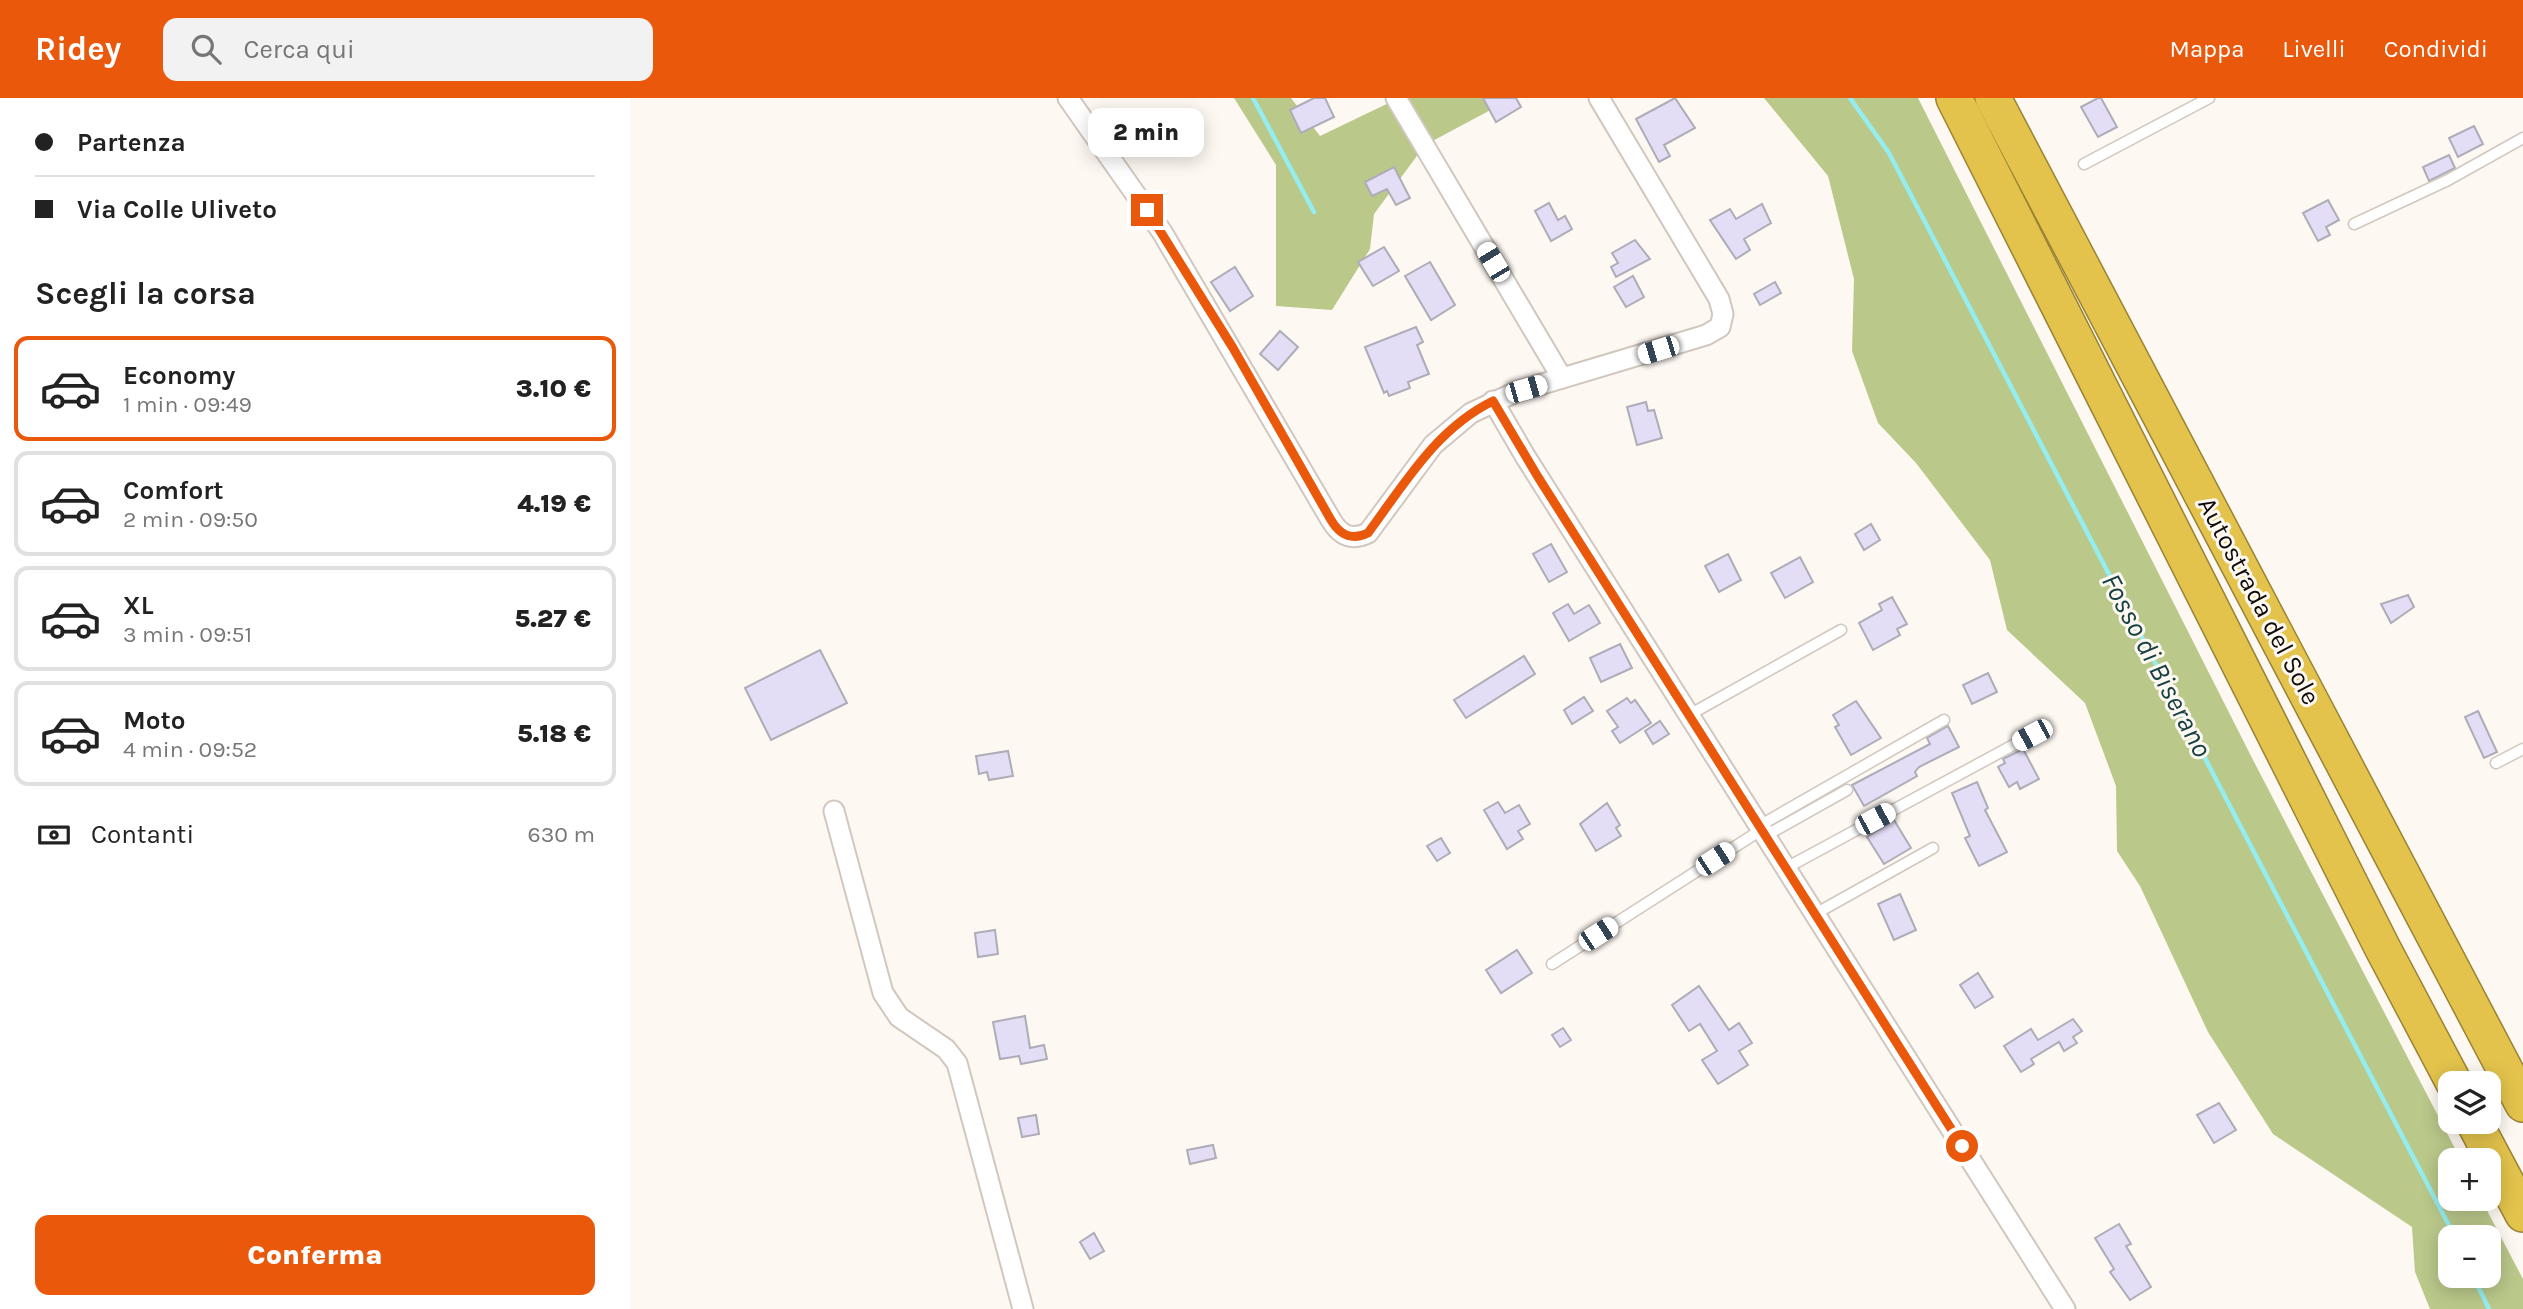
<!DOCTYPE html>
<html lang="it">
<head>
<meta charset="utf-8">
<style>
  body { margin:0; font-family:Karla,sans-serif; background:#f2f2f2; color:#222; height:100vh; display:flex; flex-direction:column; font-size:26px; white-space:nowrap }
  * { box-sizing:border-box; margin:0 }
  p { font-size:23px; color:#767676 }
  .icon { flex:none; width:38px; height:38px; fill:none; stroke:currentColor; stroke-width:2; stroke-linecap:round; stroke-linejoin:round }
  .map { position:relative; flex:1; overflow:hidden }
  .panel { display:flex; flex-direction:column; background:#fff; width:630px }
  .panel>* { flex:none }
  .top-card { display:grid; align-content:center; height:154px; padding:0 35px; background:#fff }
  .controls { position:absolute; left:1808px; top:973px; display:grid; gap:14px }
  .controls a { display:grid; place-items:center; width:63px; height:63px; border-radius:14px; background:#fff; box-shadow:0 4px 18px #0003; font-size:35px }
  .end { position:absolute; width:32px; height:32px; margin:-16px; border:9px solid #ea580c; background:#fff; box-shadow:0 0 0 4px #fff }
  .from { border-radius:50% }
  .bubble { position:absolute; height:49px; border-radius:14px; background:#fff; box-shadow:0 4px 18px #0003; font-size:23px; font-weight:800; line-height:49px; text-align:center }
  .car { position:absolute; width:21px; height:42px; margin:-21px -10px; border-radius:9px; box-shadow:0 0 5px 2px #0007; background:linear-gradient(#fff 24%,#345 0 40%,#fff 0 76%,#345 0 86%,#fff 0) }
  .top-card b { display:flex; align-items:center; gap:24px; height:66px; font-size:26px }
  .top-card b+b { border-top:2px solid #e0e0e0 }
  .top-card i { width:18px; height:18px; background:#222 }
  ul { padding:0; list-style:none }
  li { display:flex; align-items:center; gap:21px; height:105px; margin:0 14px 10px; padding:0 21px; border:4px solid #e0e0e0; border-radius:14px }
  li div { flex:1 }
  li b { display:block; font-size:26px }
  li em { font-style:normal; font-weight:800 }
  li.active { border-color:#ea580c }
  li>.icon { width:63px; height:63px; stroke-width:1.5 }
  h2 { padding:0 35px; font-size:32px; line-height:84px }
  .pay { display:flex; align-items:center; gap:18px; height:77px; padding:0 35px; font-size:26px }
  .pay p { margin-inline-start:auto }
  .primary-button { display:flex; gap:14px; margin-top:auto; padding:14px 35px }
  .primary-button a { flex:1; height:80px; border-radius:14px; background:#ea580c; color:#fff; font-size:28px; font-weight:800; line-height:80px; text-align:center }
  header { display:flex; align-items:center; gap:42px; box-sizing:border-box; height:98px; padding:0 35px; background:#ea580c; color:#fff }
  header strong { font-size:33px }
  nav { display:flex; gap:38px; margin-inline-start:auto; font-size:24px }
  .search { width:490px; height:63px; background:#f2f2f2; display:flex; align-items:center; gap:18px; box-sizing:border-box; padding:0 24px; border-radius:14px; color:#767676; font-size:26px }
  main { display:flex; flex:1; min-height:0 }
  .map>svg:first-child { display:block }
  .forest { fill:#bac88a; fill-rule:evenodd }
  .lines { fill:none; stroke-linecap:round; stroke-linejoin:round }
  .stream { stroke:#95edef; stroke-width:4.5 }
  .building { fill:#e3ddf6; stroke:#aeacb7; stroke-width:2 }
  .lane-casing { stroke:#d1c7be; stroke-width:13 }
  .street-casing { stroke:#d1c7be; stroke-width:23 }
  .highway-casing { stroke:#998335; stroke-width:38 }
  .lane { stroke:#fff; stroke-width:10 }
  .street { stroke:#fff; stroke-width:19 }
  .highway { stroke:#e3c34c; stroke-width:35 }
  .route { stroke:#ea580c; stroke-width:9 }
  .labels { text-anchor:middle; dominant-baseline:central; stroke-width:6; stroke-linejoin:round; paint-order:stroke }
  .street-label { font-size:26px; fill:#100c09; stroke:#fef8f2 }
  .water-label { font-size:28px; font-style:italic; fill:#174142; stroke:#fef8f2 }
</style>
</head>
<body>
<header>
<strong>Ridey</strong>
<div class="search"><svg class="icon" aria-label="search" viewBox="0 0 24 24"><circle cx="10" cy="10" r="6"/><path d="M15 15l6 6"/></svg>Cerca qui</div>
<nav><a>Mappa</a><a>Livelli</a><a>Condividi</a></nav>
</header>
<main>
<section class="panel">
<div class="top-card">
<b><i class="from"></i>Partenza</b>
<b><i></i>Via Colle Uliveto</b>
</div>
<h2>Scegli la corsa</h2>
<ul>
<li class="active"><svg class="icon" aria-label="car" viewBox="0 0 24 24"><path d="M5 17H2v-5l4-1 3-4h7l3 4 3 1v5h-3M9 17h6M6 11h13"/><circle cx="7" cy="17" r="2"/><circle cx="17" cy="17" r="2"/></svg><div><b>Economy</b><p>1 min · 09:49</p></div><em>3.10 €</em></li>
<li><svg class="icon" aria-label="car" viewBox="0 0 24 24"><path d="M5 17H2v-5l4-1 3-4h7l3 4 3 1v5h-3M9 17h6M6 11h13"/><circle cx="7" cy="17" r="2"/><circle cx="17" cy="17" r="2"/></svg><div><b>Comfort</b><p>2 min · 09:50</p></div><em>4.19 €</em></li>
<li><svg class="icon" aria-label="car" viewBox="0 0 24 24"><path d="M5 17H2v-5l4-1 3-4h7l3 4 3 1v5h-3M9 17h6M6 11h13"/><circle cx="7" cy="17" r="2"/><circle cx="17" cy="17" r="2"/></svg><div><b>XL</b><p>3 min · 09:51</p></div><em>5.27 €</em></li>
<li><svg class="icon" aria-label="car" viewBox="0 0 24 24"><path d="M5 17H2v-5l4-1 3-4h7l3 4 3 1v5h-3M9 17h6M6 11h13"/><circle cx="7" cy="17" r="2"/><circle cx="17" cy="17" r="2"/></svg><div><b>Moto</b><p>4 min · 09:52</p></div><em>5.18 €</em></li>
</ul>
<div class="pay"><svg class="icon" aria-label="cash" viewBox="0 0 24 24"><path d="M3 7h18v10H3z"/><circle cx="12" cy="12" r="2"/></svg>Contanti<p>630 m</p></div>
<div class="primary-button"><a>Conferma</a></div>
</section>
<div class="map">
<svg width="1893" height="1211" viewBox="0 0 1893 1211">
  <rect width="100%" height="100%" fill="#fef8f2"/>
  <g class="forest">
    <path d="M 604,0 L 661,0 L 690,38 L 769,0 L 883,0 L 795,47 L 744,116 L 740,151 L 702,212 L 646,208 L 646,67 Z"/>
    <path d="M 1134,0 L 1288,0 L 1622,660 L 1831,1062 L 1820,1062 L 1820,1101 L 1851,1101 L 1893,1181 L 1893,1211 L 1800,1211 L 1785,1174 L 1782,1129 L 1643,1036 L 1578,934 L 1510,788 L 1487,753 L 1486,688 L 1455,605 L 1377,532 L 1360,462 L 1286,365 L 1248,325 L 1222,253 L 1224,181 L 1198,78 ZM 1820,1139 L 1858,1139 L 1858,1178 L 1820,1178 Z"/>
  </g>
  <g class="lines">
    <g class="stream">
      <path d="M 623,0 L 684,114"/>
      <path d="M 1220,0 L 1259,55 L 1825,1139"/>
      <path d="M 1843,1178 L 1859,1211"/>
    </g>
  </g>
  <g class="building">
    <path d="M 684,0 L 695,0 L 704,19 L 671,35 L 660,12 Z"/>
    <path d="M 853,0 L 886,0 L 891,9 L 866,24 Z"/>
    <path d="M 1045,0 L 1065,30 L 1034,47 L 1040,58 L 1029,64 L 1006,21 Z"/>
    <path d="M 1468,0 L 1471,0 L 1487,29 L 1468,39 L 1451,9 Z"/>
    <path d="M 1844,28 L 1853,46 L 1828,59 L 1819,40 Z"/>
    <path d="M 1819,57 L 1825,70 L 1799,83 L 1793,69 Z"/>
    <path d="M 764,69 L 780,100 L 766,107 L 757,91 L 742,98 L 735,84 Z"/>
    <path d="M 1698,102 L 1709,122 L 1696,129 L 1700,137 L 1688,143 L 1673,115 Z"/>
    <path d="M 919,105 L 928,122 L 935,118 L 942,131 L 921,143 L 905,113 Z"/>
    <path d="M 1132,106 L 1141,125 L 1114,141 L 1120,152 L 1106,161 L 1080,122 L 1100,111 L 1106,121 Z"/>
    <path d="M 1005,142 L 1020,161 L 986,179 L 981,169 L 988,165 L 982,155 Z"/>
    <path d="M 754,149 L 769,173 L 743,188 L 728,164 Z"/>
    <path d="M 800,164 L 825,207 L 801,222 L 775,178 Z"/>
    <path d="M 605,169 L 623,198 L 600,213 L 581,184 Z"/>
    <path d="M 1003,178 L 1014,199 L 996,209 L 984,189 Z"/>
    <path d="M 1145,184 L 1151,195 L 1130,207 L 1124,196 Z"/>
    <path d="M 786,229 L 793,244 L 787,247 L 799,276 L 778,284 L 780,290 L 759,298 L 757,293 L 754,295 L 735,249 Z"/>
    <path d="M 650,233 L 668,249 L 648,272 L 630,256 Z"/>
    <path d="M 1016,304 L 1018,313 L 1024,312 L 1032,340 L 1007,347 L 997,309 Z"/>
    <path d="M 1241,426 L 1250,442 L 1234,452 L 1225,436 Z"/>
    <path d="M 921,446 L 937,474 L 919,484 L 903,456 Z"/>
    <path d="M 1098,456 L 1111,482 L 1089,494 L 1075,468 Z"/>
    <path d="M 1170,459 L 1183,484 L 1155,500 L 1141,475 Z"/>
    <path d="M 1778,497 L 1784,509 L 1761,525 L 1751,506 Z"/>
    <path d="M 1262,499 L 1277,526 L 1267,531 L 1270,537 L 1243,552 L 1229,525 L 1252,512 L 1249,506 Z"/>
    <path d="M 938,506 L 944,516 L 959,507 L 970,525 L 939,543 L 923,515 Z"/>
    <path d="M 990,546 L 1002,570 L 971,584 L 960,560 Z"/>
    <path d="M 190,552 L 217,605 L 141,642 L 115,590 Z"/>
    <path d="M 894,558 L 905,576 L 836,620 L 824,602 Z"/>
    <path d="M 1358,575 L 1367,594 L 1342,606 L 1333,587 Z"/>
    <path d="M 954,599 L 963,613 L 942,626 L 934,612 Z"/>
    <path d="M 997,600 L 1001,605 L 1005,602 L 1021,625 L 990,645 L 982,633 L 988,629 L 977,613 Z"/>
    <path d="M 1226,603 L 1251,640 L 1221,657 L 1205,629 L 1209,627 L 1203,617 Z"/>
    <path d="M 1848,613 L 1867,654 L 1854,660 L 1835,619 Z"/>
    <path d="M 1030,623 L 1039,636 L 1023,646 L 1015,633 Z"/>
    <path d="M 1318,628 L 1329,649 L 1289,669 L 1285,674 L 1287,678 L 1234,708 L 1222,687 L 1300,646 L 1297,640 Z"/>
    <path d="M 1393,651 L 1409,681 L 1390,691 L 1387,684 L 1379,689 L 1368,669 L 1375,665 L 1373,661 Z"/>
    <path d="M 378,653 L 383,678 L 359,682 L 357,674 L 349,676 L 346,658 Z"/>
    <path d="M 1347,684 L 1358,710 L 1355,712 L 1377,754 L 1349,768 L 1335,740 L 1340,738 L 1322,695 Z"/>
    <path d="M 868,704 L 875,715 L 889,707 L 900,726 L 888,733 L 893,741 L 877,751 L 854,712 Z"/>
    <path d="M 977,705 L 990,727 L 986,730 L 991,738 L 966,753 L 950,726 Z"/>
    <path d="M 1264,722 L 1281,750 L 1254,766 L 1237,739 Z"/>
    <path d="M 811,740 L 820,755 L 807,763 L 797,748 Z"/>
    <path d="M 1270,796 L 1286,832 L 1264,842 L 1248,806 Z"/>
    <path d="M 365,832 L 368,856 L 348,859 L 345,835 Z"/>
    <path d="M 887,852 L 902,875 L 871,895 L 856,872 Z"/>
    <path d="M 1348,875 L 1363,899 L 1345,910 L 1330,887 Z"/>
    <path d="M 1069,888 L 1099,932 L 1109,925 L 1122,945 L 1109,953 L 1118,967 L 1088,986 L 1072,962 L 1087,953 L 1070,926 L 1059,933 L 1042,907 Z"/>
    <path d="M 395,918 L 400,950 L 414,947 L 417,961 L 391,966 L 389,958 L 370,961 L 363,924 Z"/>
    <path d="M 1443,921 L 1452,933 L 1443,939 L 1447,945 L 1434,953 L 1429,944 L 1401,961 L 1404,966 L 1391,974 L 1374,948 L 1401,931 L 1408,942 Z"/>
    <path d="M 933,930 L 941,942 L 930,949 L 922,937 Z"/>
    <path d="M 1589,1005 L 1606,1032 L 1584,1045 L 1567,1017 Z"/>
    <path d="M 406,1017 L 409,1036 L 392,1039 L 388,1020 Z"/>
    <path d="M 583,1047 L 586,1060 L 560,1066 L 557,1052 Z"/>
    <path d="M 1489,1126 L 1501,1146 L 1496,1148 L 1521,1189 L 1500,1202 L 1480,1174 L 1484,1171 L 1465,1140 Z"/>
    <path d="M 464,1135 L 474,1153 L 460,1161 L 450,1144 Z"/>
  </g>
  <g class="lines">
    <g class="lane-casing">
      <g id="lane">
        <path d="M 1454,66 L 1579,0"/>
        <path d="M 1724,126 L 1818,82 L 1893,40"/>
        <path d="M 1059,617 L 1211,532"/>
        <path d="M 1866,665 L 1893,651"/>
        <path d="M 1129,728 L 1314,622"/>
        <path d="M 1135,738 L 1217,692"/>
        <path d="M 1156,770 L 1402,637"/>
        <path d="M 1185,816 L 1303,750"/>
        <path d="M 922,866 L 1131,732"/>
      </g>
    </g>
    <g class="street-casing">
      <g id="street">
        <path d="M 438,0 L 532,134 L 701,422 C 710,437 721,443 738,435 L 803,347 L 841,315 L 886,294 L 1076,237 L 1090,229 L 1093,216 L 1089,201 L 969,0"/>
        <path d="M 766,0 L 932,280"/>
        <path d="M 863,303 L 895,358 L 1435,1211"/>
        <path d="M 204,713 L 253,895 L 269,919 L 316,951 L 327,965 L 393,1211"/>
      </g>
    </g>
    <g class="highway-casing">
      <g id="highway">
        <path d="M 1324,0 L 1752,849 L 1824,985"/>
        <path d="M 1363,0 L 1893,1006"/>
        <path d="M 1844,1024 L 1893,1116"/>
      </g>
    </g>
    <use href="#lane" class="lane"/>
    <use href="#street" class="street"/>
    <use href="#highway" class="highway"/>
  </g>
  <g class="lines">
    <path class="route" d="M 517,112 L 603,250 L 701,422 C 710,437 721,443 738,435 C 775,385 806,331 863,303 L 908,379 L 1332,1048"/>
  </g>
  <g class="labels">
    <g class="street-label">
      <text transform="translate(1629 503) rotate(62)">Autostrada del Sole</text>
    </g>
    <g class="water-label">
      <text transform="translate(1527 567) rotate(62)">Fosso di Biserano</text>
    </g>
  </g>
</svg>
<div class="controls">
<a><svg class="icon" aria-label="layers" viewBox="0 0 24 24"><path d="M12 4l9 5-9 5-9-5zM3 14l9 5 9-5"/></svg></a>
<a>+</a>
<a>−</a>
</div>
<i class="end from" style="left:1332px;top:1048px"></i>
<i class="end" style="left:517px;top:112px"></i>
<div class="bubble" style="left:458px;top:10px;width:116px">2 min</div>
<i class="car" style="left:863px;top:164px;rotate:329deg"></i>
<i class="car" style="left:1028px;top:252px;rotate:253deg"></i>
<i class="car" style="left:896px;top:291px;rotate:74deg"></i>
<i class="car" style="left:1402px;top:637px;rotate:242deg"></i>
<i class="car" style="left:1245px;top:721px;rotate:62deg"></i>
<i class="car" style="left:1085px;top:761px;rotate:57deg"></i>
<i class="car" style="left:968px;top:836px;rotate:57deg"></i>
</div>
</main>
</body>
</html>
